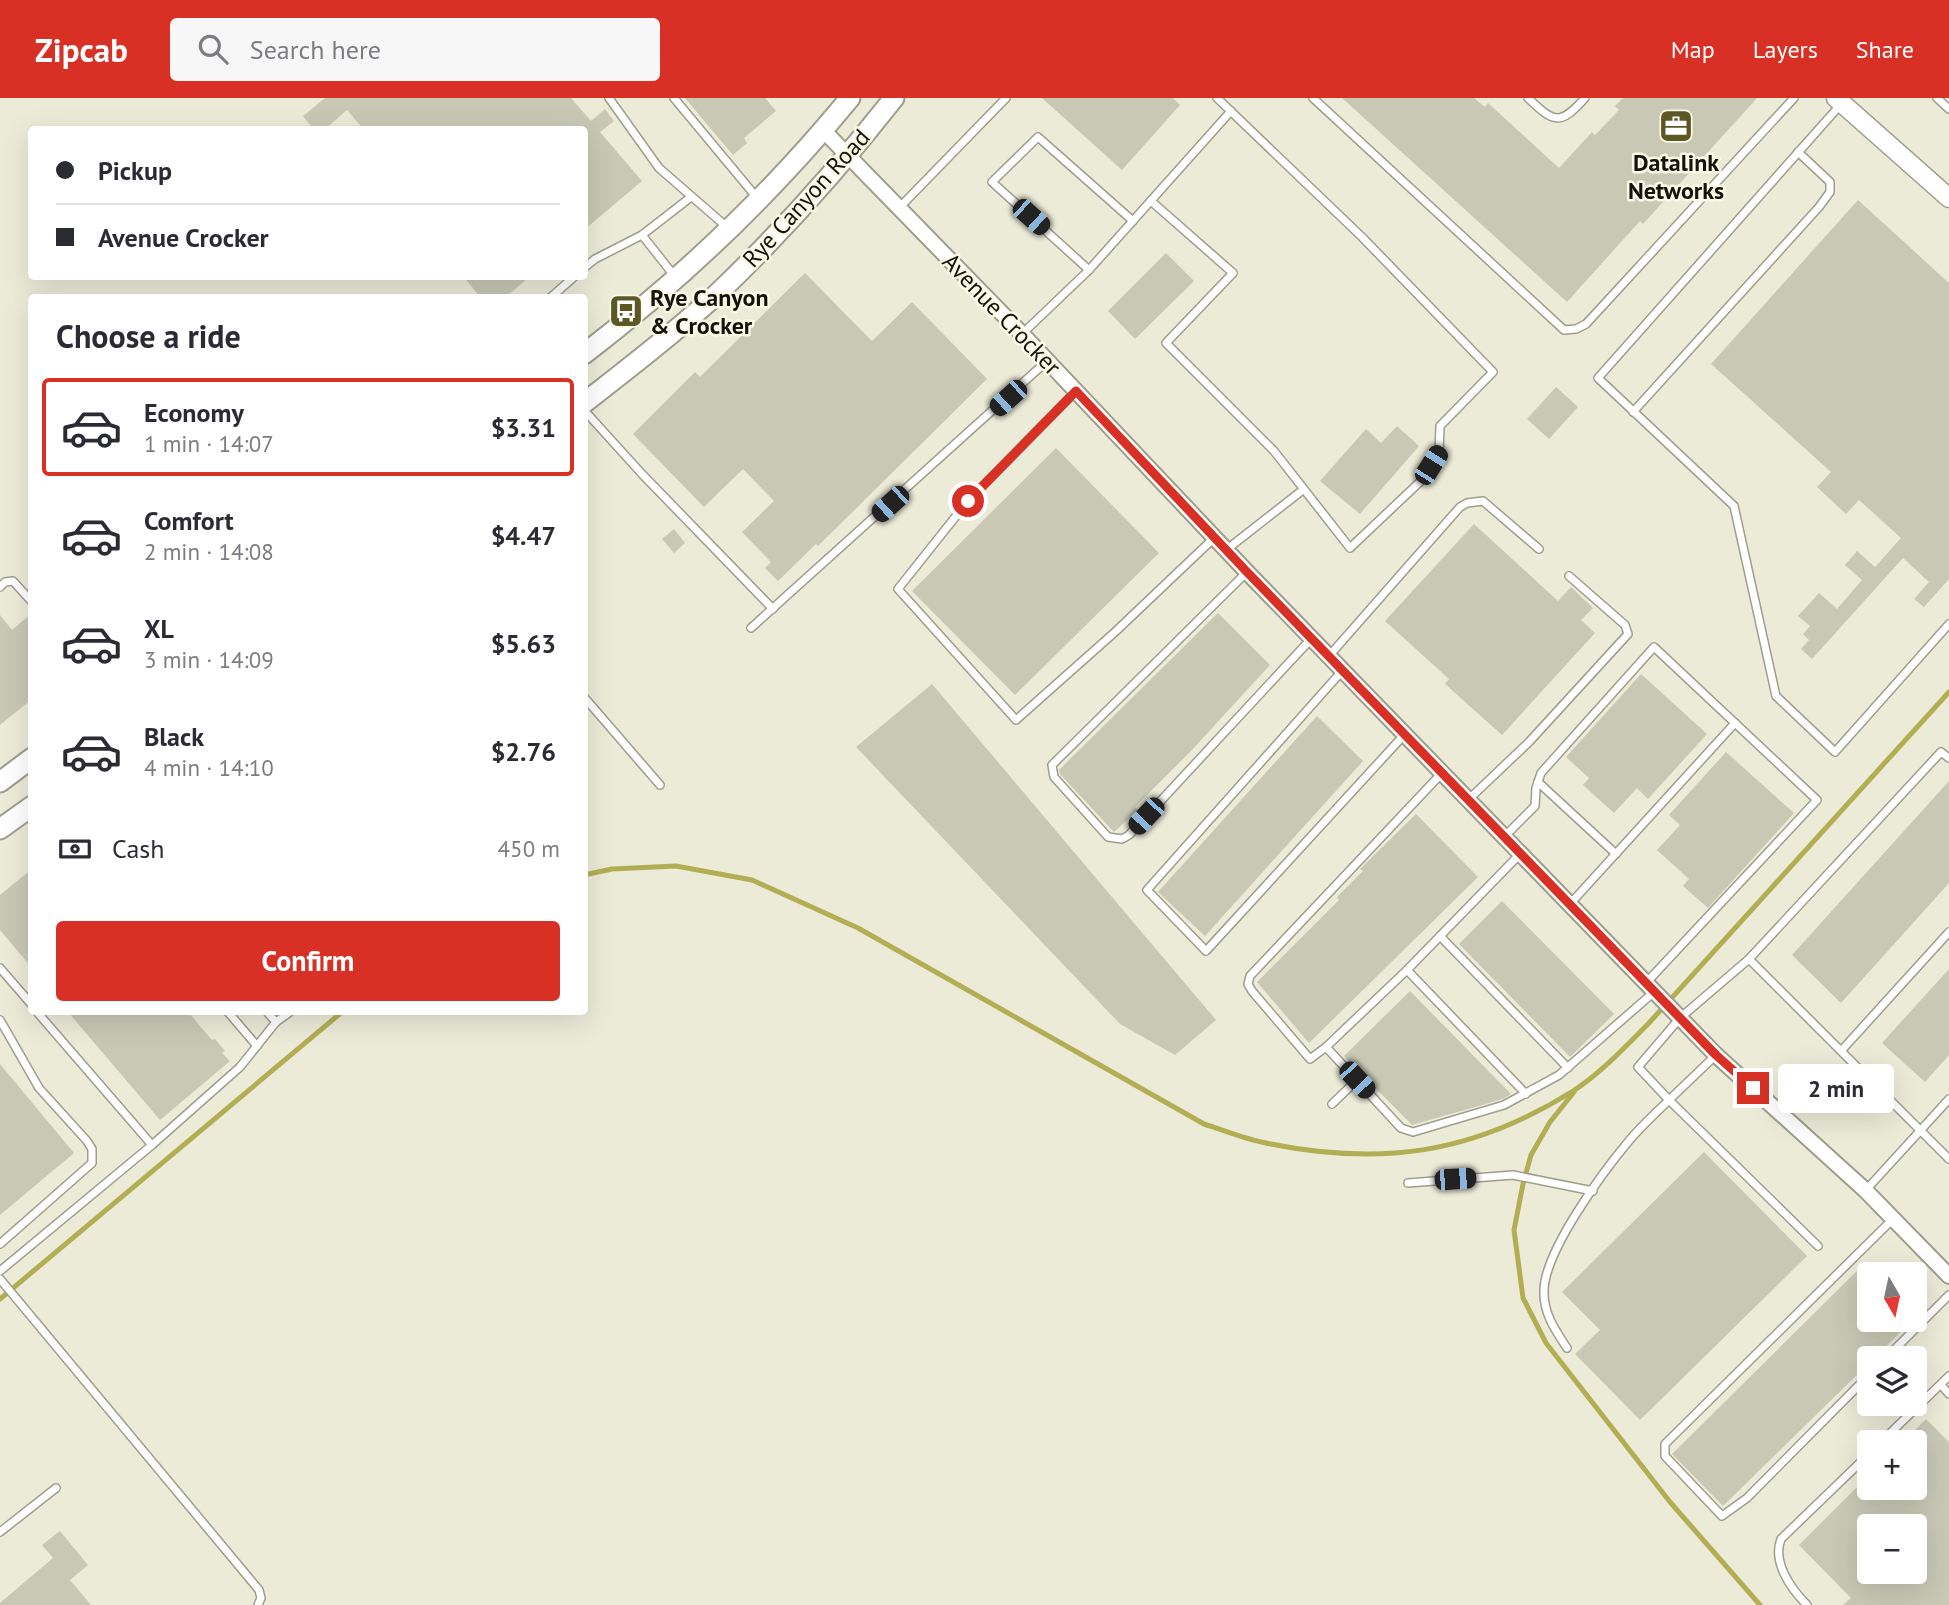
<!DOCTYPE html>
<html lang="en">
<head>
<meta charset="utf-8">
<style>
  body { margin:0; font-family:"PT Sans",sans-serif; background:#f7f7f7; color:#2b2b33; height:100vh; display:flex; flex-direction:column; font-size:26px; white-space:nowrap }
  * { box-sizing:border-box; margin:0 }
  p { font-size:23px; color:#7c7c81 }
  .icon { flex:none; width:38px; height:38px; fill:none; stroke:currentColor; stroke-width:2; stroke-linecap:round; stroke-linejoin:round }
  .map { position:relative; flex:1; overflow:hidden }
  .sheet { position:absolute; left:28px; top:196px; width:560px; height:721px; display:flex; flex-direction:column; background:#fff; border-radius:7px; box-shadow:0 7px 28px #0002 }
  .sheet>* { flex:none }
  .top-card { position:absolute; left:28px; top:28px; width:560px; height:154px; border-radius:7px; box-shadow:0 7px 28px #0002; display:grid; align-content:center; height:154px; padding:0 28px; background:#fff }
  .needle { width:46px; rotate:171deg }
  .tools { position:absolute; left:1857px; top:1164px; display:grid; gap:14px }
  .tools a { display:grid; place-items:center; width:70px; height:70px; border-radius:7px; background:#fff; box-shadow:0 7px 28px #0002; font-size:35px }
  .end { position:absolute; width:32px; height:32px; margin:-16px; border:9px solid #d93025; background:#fff; box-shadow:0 0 0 4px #fff }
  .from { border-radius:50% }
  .bubble { position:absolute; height:49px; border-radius:7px; background:#fff; box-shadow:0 7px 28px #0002; font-size:23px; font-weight:600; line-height:49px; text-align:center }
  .car { position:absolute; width:21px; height:42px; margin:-21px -10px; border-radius:9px; box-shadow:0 0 5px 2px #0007; background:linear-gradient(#222 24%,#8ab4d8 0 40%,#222 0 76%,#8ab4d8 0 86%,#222 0) }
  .top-card b { display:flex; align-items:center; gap:24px; height:66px; font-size:26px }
  .top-card b+b { border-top:2px solid #e1e1e2 }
  .top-card i { width:18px; height:18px; background:#2b2b33 }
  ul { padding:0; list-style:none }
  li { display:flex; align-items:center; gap:21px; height:98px; margin:0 14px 10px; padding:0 14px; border:4px solid transparent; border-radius:7px }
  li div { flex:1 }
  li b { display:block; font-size:26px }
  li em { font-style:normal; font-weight:600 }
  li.on { border-color:#d93025 }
  li>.icon { width:63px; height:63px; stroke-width:1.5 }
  h2 { padding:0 28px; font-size:32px; line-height:84px }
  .pay { display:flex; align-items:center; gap:18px; height:77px; padding:0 28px; font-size:26px }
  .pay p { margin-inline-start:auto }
  .button { display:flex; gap:14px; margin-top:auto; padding:14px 28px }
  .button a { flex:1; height:80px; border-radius:7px; background:#d93025; color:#fff; font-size:28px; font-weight:600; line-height:80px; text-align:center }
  header { display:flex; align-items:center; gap:42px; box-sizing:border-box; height:98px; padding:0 35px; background:#d93025; color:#fff }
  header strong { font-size:33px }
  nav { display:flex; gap:38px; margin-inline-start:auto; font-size:24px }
  .search { width:490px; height:63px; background:#f7f7f7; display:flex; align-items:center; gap:18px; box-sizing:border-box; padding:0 24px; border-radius:7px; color:#7c7c81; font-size:26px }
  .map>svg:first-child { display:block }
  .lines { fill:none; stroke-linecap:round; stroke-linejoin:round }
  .stream { stroke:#b3ae54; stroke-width:5 }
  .building { fill:#c8c8b5; fill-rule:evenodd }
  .service-casing { stroke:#9f9e8c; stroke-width:10 }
  .minor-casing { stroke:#9f9e8c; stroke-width:18 }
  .tertiary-casing { stroke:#9f9e8c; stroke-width:21 }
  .secondary-casing { stroke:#9f9e8c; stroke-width:23 }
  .service { stroke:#fff; stroke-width:7 }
  .minor { stroke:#fff; stroke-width:14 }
  .tertiary { stroke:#fff; stroke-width:18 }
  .secondary { stroke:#fff; stroke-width:19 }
  .route { stroke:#d93025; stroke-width:9 }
  .labels { text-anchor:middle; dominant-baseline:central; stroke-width:5; stroke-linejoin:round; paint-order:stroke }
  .poi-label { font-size:24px; font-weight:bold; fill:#13130c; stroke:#f9f9e6 }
  .street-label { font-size:24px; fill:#13130c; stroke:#f9f9e6 }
</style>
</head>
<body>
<header>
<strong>Zipcab</strong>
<div class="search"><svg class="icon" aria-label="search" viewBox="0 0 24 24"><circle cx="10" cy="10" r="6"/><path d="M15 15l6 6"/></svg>Search here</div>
<nav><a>Map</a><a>Layers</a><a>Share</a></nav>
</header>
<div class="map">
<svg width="1949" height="1507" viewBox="0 0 1949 1507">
  <rect width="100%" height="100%" fill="#ecebd8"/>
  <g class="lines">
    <g class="stream">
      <path d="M 584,777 L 612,771 L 676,768 L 752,782 L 858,830 L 1204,1026 C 1223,1032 1242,1040 1261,1044 C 1378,1069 1471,1057 1573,993 C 1601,975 1626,948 1649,925 L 1949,594"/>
      <path d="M 1574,994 L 1550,1024 L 1531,1057 L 1523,1086 L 1514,1132 L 1523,1200 L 1546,1245 L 1670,1404 L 1760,1507"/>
      <path d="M 0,1201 L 342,914"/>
    </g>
  </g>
  <g class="building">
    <path d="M 325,0 L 571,0 L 591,23 L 605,11 L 614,23 L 600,34 L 642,83 L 584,132 L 584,32 L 364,32 L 347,12 L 324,32 L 314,32 L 303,18 Z"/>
    <path d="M 685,0 L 765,0 L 776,13 L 744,40 L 747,45 L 733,57 Z"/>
    <path d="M 1042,0 L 1173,0 L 1180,7 L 1122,72 Z"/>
    <path d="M 1342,0 L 1474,0 L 1485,9 L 1488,5 L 1559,70 L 1592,34 L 1595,37 L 1619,12 L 1615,8 L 1623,0 L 1757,0 L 1643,126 L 1640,123 L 1567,204 Z"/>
    <path d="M 1858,102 L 1949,185 L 1949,481 L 1924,509 L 1914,501 L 1929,484 L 1903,460 L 1812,561 L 1801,551 L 1809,542 L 1803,536 L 1810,528 L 1798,518 L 1819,495 L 1837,511 L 1862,482 L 1845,467 L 1857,453 L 1875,469 L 1901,440 L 1859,402 L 1846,416 L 1817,389 L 1831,374 L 1711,266 Z"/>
    <path d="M 1166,155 L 1194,183 L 1135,241 L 1108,213 Z"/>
    <path d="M 805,175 L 872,243 L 912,204 L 987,281 L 818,448 L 816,446 L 778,483 L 765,470 L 771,464 L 742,434 L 774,403 L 743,371 L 704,409 L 633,336 L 695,274 L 700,279 Z"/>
    <path d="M 463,178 L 530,178 L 505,200 L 481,200 Z"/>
    <path d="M 1556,289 L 1578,309 L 1549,341 L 1527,321 Z"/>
    <path d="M 1397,328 L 1419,348 L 1360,416 L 1320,383 L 1366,331 L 1381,345 Z"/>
    <path d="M 1056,350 L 1159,455 L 1015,597 L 912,493 Z"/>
    <path d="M 1474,426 L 1558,503 L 1571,489 L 1593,510 L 1581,522 L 1595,535 L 1502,637 L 1445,586 L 1449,581 L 1385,523 Z"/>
    <path d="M 674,431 L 685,445 L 674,455 L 662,441 Z"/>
    <path d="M 32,515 L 32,601 L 0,627 L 0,517 L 12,532 Z"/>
    <path d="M 1218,515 L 1270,567 L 1190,654 L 1135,709 L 1138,712 L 1114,734 L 1060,676 L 1059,672 Z"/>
    <path d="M 1641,576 L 1707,636 L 1648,701 L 1637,690 L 1614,715 L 1583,687 L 1589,680 L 1566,659 Z"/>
    <path d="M 932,586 L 1216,922 L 1175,957 L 1120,926 L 856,649 Z"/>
    <path d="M 1317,618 L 1363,663 L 1205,838 L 1158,794 Z"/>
    <path d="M 1726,654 L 1794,715 L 1708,810 L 1683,788 L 1689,781 L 1657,752 L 1680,727 L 1669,717 Z"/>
    <path d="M 1949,683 L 1949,785 L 1841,905 L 1792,857 Z"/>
    <path d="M 1416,716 L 1478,779 L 1309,945 L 1257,884 L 1339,802 L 1337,799 L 1363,773 L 1360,771 Z"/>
    <path d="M 32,771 L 32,870 L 0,832 L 0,797 Z"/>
    <path d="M 1502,803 L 1614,916 L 1570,959 L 1459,846 Z"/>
    <path d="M 1949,871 L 1949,957 L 1925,984 L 1882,945 Z"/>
    <path d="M 1410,893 L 1511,996 L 1503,1001 L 1412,1027 L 1344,958 Z"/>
    <path d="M 68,914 L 188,914 L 212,942 L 215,941 L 225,953 L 222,955 L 230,963 L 160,1022 Z"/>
    <path d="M 0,966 L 74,1055 L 0,1117 Z"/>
    <path d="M 1704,1054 L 1807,1158 L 1640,1322 L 1575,1256 L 1600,1232 L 1562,1194 Z"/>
    <path d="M 1862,1168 L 1869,1176 L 1869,1222 L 1913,1222 L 1874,1260 L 1869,1260 L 1869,1265 L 1723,1408 L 1672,1356 Z"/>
    <path d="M 1926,1321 L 1949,1344 L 1949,1507 L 1843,1507 L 1851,1500 L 1799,1447 L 1869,1377 L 1869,1390 L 1914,1390 L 1914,1344 L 1903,1344 ZM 1869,1428 L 1914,1428 L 1914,1474 L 1869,1474 Z"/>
    <path d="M 60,1433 L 88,1467 L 70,1482 L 91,1507 L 0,1507 L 0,1505 L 53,1460 L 42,1447 Z"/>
  </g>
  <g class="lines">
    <g class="service-casing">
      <g id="service">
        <path d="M 609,0 L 659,70 L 728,130"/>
        <path d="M 674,0 L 758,101"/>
        <path d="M 1313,0 L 1564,232 L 1576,231 L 1586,226 L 1794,0"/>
        <path d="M 1528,0 C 1554,25 1560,28 1585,0"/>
        <path d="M 1937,0 L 1949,11"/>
        <path d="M 1842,5 L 1598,280 L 1734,408 L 1776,598 L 1835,654 L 1949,526"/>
        <path d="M 1151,103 L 1233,175 L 1166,245 L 1274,353 L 1350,450 L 1424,380 L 1439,355 L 1440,328 L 1493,274 L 1362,139 L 1217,0"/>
        <path d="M 899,110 L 1006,0"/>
        <path d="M 642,137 L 676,180"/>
        <path d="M 584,170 L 595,161 L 642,137 L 691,99"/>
        <path d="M 1089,172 L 992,84 L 1038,39 L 1133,123"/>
        <path d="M 550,200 L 575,178"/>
        <path d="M 1022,236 L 1089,172 L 1231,13"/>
        <path d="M 1076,293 L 968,403 L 898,491 L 1016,622 L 1115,534 L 1214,440"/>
        <path d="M 584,312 L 642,376 L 773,511"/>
        <path d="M 1633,314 L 1819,109 L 1830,94 L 1830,84 L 1798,54"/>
        <path d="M 1226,452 L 1304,391"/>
        <path d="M 1247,474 L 1052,667 L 1054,679 L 1108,739 L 1122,741 L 1129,737 L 1311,541"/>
        <path d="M 0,489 L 5,484 L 13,483 L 32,504"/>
        <path d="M 751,530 L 1047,263"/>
        <path d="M 1329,558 L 1460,409 L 1467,405 L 1483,403 L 1539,451"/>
        <path d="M 1343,572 L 1147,792 L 1206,853 L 1404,637"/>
        <path d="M 584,599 L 660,687"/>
        <path d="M 1442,675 L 1250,878 L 1248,886 L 1252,893 L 1310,961 L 1326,949 L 1401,1030 L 1413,1034 L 1504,1007 L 1559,977 L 1654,894"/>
        <path d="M 1538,684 L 1616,756"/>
        <path d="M 1468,702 L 1529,644 L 1628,536 L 1625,527 L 1569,478"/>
        <path d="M 1505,738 L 1535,708 L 1536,690 L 1541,675 L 1654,549 L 1817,702 L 1646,885"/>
        <path d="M 1570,806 L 1735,625"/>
        <path d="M 1440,838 L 1568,970"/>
        <path d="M 1749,861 L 1841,953 L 1949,834"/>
        <path d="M 0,870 L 32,907"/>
        <path d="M 1407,872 L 1526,996"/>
        <path d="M 228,914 L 257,948"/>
        <path d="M 0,922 L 39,990 L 87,1043 L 92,1051 L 92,1065 L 0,1146"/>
        <path d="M 276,924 L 290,914"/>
        <path d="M 1326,949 L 1407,872 L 1520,756"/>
        <path d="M 1841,953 L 1949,1061"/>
        <path d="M 1716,957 L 1669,1002 L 1818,1148"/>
        <path d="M 1332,1006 L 1357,982"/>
        <path d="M 152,1047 L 240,969 L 276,924 L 267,914"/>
        <path d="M 1408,1085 L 1513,1077 L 1593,1093"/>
        <path d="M 1866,1092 L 1949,1001"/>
        <path d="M 0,1173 L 152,1047 L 37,914"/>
        <path d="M 0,1181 L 259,1492 L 261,1500 L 258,1507"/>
        <path d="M 1567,1250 C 1555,1232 1543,1215 1544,1192 C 1545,1153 1602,1075 1628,1044 C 1640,1029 1655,1016 1669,1002 L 1638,969 L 1680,920 L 1749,861 L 1941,654 L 1949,660"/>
        <path d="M 1886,1260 L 1949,1197"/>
        <path d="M 1869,1277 L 1747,1400 L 1722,1418 L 1665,1358 L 1665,1346 L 1894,1120"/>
        <path d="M 1941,1287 L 1949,1296"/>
        <path d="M 1881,1344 L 1949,1278"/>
        <path d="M 0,1434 L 56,1390"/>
        <path d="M 1807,1507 C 1791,1491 1772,1464 1781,1441 L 1869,1356"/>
      </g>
    </g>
    <g class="minor-casing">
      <path id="minor" d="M 823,32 L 1022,236 L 1247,474 L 1716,957 L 1865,1092 L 1949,1178"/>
    </g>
    <g class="tertiary-casing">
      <path id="tertiary" d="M 1836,0 L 1949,100"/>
    </g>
    <g class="secondary-casing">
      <g id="secondary">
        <path d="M 584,256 C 682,181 772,95 850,0"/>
        <path d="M 584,305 C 629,270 674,235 716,197 C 780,136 839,70 894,0"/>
        <path d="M 0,684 L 32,660"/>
        <path d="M 0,731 L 32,708"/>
      </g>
    </g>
    <use href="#service" class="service"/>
    <use href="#minor" class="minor"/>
    <use href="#tertiary" class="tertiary"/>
    <use href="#secondary" class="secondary"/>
  </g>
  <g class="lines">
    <path class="route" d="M 968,403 L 1076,293 L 1247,474 L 1716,957 L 1753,990"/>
  </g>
  <defs>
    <g id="office-square" transform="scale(1.75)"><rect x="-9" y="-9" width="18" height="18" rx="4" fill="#5c5825" stroke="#f9f9e6"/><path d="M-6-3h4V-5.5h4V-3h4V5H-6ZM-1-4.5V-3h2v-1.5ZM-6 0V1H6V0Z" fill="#fff"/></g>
    <g id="bus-square" transform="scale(1.75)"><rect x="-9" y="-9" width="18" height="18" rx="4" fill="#5c5825" stroke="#f9f9e6"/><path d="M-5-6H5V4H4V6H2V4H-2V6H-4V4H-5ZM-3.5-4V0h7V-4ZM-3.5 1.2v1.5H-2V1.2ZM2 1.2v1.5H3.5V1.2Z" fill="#fff"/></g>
  </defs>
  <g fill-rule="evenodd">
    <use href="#office-square" x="1676" y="28"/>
    <use href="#bus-square" x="626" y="213"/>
  </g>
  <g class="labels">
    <g class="poi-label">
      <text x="1676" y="64">Datalink<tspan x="1676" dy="28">Networks</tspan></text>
      <text x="650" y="199" text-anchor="start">Rye Canyon<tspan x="650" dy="28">&amp; Crocker</tspan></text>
    </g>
    <g class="street-label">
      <text transform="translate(806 100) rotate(-48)">Rye Canyon Road</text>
      <text transform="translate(1002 216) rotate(46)">Avenue Crocker</text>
    </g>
  </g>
</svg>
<div class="tools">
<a><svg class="needle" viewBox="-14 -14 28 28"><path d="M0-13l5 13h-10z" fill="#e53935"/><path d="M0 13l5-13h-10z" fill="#7c7c81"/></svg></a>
<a><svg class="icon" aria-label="layers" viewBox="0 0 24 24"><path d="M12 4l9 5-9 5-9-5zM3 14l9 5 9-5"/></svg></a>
<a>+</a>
<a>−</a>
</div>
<i class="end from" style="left:968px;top:403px"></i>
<i class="end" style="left:1753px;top:990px"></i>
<div class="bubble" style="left:1778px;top:966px;width:116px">2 min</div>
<i class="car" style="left:1031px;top:119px;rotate:132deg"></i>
<i class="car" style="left:1008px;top:300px;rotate:228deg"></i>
<i class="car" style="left:1431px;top:367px;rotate:32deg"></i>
<i class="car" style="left:890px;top:406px;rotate:228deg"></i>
<i class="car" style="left:1146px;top:718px;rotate:223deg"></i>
<i class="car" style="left:1357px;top:982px;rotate:137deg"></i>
<i class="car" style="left:1455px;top:1081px;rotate:86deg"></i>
<div class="top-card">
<b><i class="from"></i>Pickup</b>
<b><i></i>Avenue Crocker</b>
</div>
<section class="sheet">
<h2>Choose a ride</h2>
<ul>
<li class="on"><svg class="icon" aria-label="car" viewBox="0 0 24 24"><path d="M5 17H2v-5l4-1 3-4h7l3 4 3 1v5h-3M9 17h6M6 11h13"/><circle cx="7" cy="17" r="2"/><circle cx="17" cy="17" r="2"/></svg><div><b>Economy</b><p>1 min · 14:07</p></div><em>$3.31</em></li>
<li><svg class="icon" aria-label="car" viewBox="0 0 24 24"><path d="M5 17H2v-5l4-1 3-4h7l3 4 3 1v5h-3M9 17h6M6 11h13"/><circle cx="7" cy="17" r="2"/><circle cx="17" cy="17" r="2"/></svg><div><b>Comfort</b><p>2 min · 14:08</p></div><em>$4.47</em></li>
<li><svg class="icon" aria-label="car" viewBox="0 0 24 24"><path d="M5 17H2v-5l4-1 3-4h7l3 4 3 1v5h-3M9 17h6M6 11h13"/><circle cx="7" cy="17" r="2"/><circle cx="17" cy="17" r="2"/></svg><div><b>XL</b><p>3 min · 14:09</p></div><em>$5.63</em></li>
<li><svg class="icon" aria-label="car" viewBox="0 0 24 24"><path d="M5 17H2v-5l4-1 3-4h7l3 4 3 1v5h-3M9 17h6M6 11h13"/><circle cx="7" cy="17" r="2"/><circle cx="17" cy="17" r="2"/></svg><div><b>Black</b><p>4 min · 14:10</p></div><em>$2.76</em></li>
</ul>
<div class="pay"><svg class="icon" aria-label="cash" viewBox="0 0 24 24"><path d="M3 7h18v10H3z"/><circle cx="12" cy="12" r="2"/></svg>Cash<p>450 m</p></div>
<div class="button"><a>Confirm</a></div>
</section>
</div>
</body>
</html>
